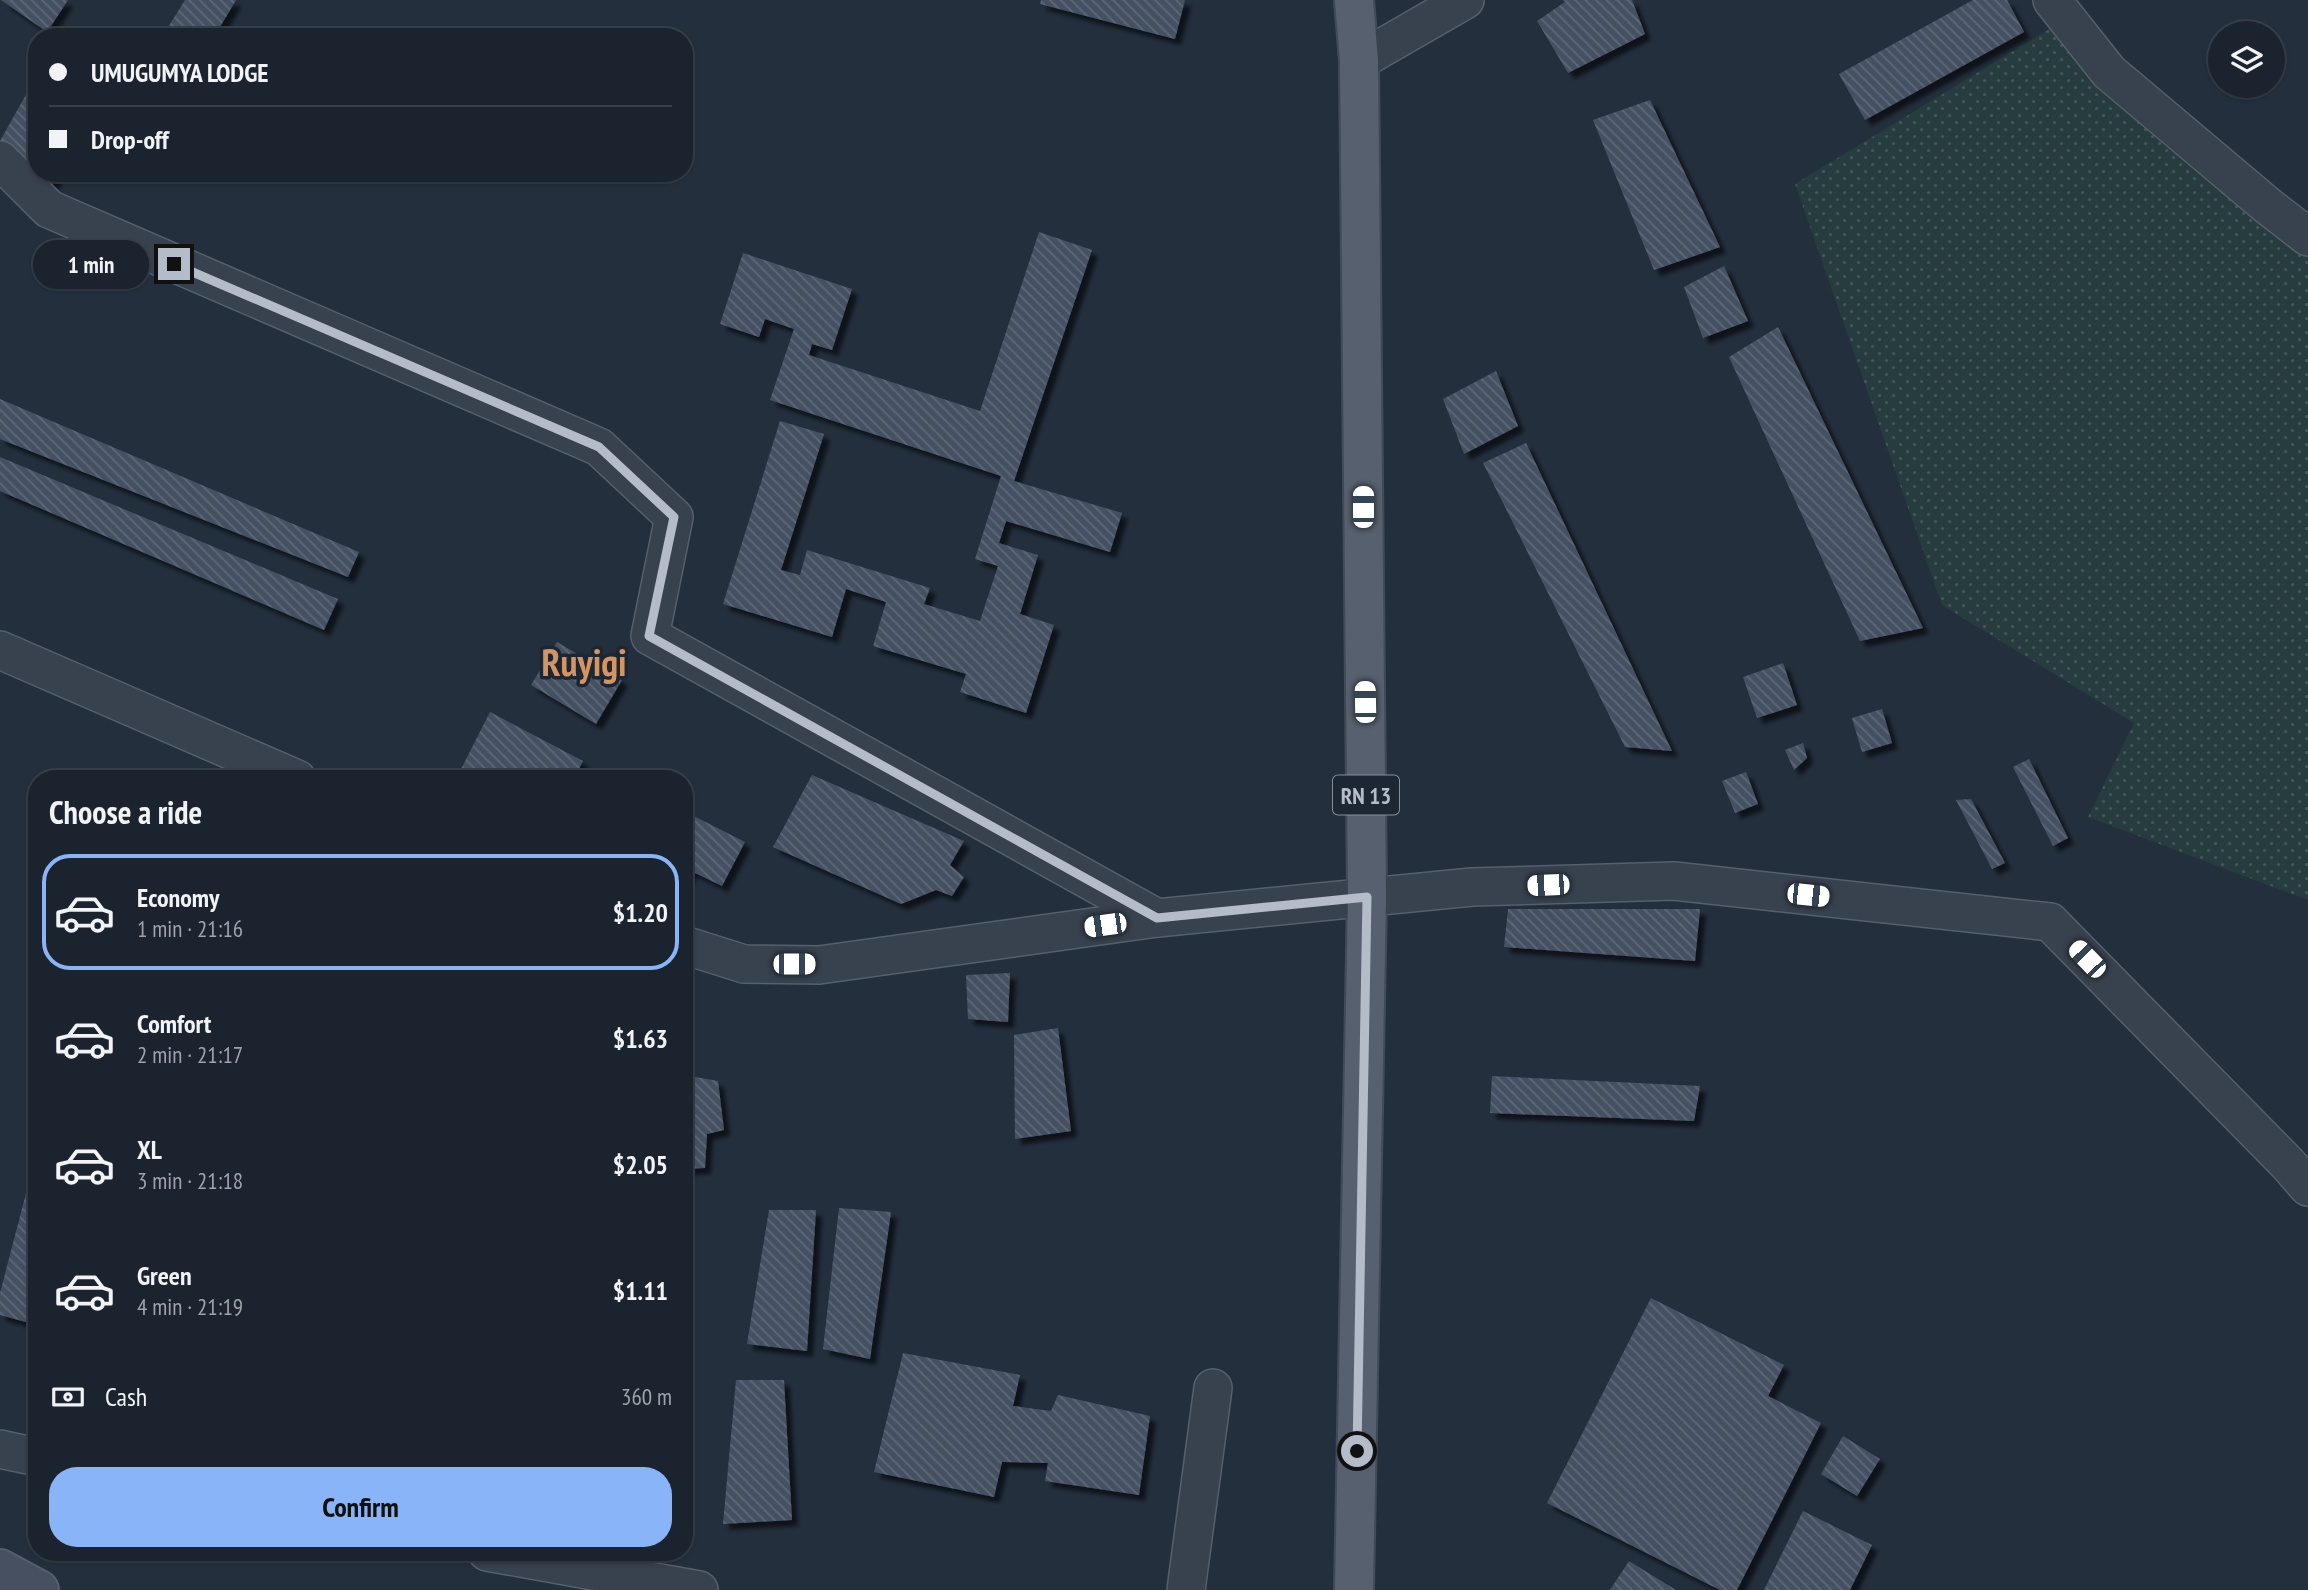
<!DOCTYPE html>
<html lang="en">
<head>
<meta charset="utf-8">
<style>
  body { margin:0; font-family:"PT Sans Narrow",sans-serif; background:#242b36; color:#f1f3f6; height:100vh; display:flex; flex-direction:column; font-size:26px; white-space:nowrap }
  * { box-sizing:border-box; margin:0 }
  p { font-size:23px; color:#a0a4aa }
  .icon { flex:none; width:38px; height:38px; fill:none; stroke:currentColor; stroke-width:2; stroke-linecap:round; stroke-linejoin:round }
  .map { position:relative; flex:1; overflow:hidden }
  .drawer { position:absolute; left:28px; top:770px; width:665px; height:791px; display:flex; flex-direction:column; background:#1b232e; border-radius:28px; box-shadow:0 2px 5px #0004,0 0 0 2px #39404a }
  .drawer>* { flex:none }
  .top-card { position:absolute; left:28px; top:28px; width:665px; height:154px; border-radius:28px; box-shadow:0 2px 5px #0004,0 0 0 2px #39404a; display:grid; align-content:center; height:154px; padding:0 21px; background:#1b232e }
  .controls { position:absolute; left:2208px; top:21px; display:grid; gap:14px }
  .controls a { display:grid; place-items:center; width:77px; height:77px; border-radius:50%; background:#1b232e; box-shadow:0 2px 5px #0004,0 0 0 2px #39404a; font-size:35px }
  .end { position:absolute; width:32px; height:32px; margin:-16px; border:9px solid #b4bcc9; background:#111; box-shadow:0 0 0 4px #111 }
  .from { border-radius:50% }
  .bubble { position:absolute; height:49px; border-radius:24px; background:#1b232e; box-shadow:0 2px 5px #0004,0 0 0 2px #39404a; font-size:23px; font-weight:700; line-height:49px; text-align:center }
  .car { position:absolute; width:21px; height:42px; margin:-21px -10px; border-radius:9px; box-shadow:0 0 5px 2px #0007; background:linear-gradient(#fff 24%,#345 0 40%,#fff 0 76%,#345 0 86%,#fff 0) }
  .top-card b { display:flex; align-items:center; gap:24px; height:66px; font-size:26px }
  .top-card b+b { border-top:2px solid #39404a }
  .top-card i { width:18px; height:18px; background:#f1f3f6 }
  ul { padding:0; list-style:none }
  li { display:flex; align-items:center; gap:21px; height:116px; margin:0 14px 10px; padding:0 7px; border:4px solid transparent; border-radius:28px }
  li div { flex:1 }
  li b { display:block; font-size:26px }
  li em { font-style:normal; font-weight:700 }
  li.active { border-color:#8ab4f8 }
  li>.icon { width:63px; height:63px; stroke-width:1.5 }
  h2 { padding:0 21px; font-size:32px; line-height:84px }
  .pay { display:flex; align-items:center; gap:18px; height:77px; padding:0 21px; font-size:26px }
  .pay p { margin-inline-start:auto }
  .primary-button { display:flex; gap:14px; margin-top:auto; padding:14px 21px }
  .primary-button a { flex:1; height:80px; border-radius:28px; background:#8ab4f8; color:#111; font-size:28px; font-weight:700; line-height:80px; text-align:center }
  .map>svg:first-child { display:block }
  .green { fill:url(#green-dots) }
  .building { fill:url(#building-back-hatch); filter:url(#shadow) }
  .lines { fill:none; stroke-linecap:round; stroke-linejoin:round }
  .minor-casing { stroke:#565f6c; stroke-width:40 }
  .secondary-casing { stroke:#565f6c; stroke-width:42 }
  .primary-casing { stroke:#414a57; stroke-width:42 }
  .minor { stroke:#38414e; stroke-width:37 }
  .secondary { stroke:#465061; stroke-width:38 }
  .primary { stroke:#56606e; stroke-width:38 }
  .route { stroke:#b4bcc9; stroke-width:9 }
  .labels { text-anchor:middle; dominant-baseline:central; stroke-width:7; stroke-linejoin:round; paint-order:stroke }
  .shield { fill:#1d2633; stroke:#878f9c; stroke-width:2 }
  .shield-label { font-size:23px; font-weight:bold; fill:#b4bcc9 }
  .town-label { font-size:38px; font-weight:bold; fill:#d59563; stroke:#1d2633 }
</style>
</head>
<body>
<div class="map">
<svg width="2308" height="1590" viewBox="0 0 2308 1590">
  <defs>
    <pattern id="green-dots" width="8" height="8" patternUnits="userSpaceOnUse" patternTransform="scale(1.75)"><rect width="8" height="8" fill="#263c3f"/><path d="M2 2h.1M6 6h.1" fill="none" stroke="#435659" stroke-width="1.8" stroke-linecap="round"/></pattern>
    <pattern id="building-back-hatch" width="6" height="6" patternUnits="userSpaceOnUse" patternTransform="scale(1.75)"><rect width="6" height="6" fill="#455162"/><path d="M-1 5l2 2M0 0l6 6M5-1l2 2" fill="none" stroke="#5d6877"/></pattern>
    <filter id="shadow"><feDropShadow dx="6" dy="6" stdDeviation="2" flood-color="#0009"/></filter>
  </defs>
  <rect width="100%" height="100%" fill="#242f3e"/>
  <path class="green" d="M 2072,15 L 2308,223 L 2308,900 L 2088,817 L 2134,723 L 1942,605 L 1795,184 Z"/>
  <g class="building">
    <path d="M 1,0 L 68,0 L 47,32 Z"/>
    <path d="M 185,0 L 236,0 L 214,37 L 162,37 Z"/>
    <path d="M 1041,0 L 1185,0 L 1175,39 L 1040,4 Z"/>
    <path d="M 1563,0 L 1632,0 L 1645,34 L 1568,73 L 1537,21 L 1565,2 Z"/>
    <path d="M 1973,0 L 2007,0 L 2024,32 L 1865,120 L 1839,74 Z"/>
    <path d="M 37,75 L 37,173 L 58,173 L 52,185 L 0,150 L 0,141 Z"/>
    <path d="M 1650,100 L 1720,247 L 1654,270 L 1593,120 Z"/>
    <path d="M 1039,232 L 1092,250 L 1014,481 L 1122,513 L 1110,552 L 1006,521 L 999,543 L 1038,555 L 1020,614 L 1054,625 L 1026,713 L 960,692 L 966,674 L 873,646 L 886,602 L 846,589 L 832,637 L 723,604 L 780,421 L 824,434 L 781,570 L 800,575 L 807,550 L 930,588 L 924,604 L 980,621 L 998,566 L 975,559 L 1001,476 L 770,400 L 794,329 L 765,319 L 759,337 L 720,324 L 743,253 L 852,289 L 832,350 L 812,344 L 809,355 L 980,411 Z"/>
    <path d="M 1724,266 L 1748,321 L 1703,338 L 1684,287 Z"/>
    <path d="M 1778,327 L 1923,628 L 1860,641 L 1729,357 Z"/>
    <path d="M 1496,371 L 1518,426 L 1464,454 L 1443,399 Z"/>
    <path d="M 0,399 L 359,552 L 348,577 L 0,439 Z"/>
    <path d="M 1526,443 L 1672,751 L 1625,747 L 1483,463 Z"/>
    <path d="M 0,457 L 338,599 L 324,630 L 0,491 Z"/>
    <path d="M 557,642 L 622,680 L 596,724 L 531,685 Z"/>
    <path d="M 1783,663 L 1797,705 L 1757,718 L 1743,677 Z"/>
    <path d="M 1882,709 L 1892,743 L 1862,752 L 1852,718 Z"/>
    <path d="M 490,712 L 583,761 L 574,779 L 470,779 L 459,773 Z"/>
    <path d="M 1803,743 L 1807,758 L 1794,770 L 1785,750 Z"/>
    <path d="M 2029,759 L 2068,838 L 2053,846 L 2013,767 Z"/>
    <path d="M 1746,772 L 1758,804 L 1735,813 L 1722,781 Z"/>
    <path d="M 812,775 L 964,841 L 950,865 L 964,877 L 952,896 L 936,890 L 901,904 L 773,847 Z"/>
    <path d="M 1971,799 L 2005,863 L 1992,869 L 1956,800 Z"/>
    <path d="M 684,811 L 745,842 L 722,886 L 691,871 L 684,885 Z"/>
    <path d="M 1508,909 L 1700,909 L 1695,961 L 1504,947 Z"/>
    <path d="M 1010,973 L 1008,1022 L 968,1019 L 966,975 Z"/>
    <path d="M 1058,1028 L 1071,1131 L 1015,1139 L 1014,1035 Z"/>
    <path d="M 684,1075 L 718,1081 L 724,1130 L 707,1134 L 705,1168 L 684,1169 Z"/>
    <path d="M 1492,1076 L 1700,1086 L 1694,1121 L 1490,1113 Z"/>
    <path d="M 30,1178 L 37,1180 L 37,1325 L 0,1315 L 0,1293 Z"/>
    <path d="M 839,1208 L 891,1212 L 870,1359 L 823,1349 Z"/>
    <path d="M 769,1210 L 816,1210 L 807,1351 L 747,1344 Z"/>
    <path d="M 1651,1298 L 1784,1365 L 1768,1396 L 1821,1423 L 1737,1590 L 1720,1590 L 1547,1503 Z"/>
    <path d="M 903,1353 L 1020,1375 L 1013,1406 L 1051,1411 L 1058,1395 L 1150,1416 L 1139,1495 L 1045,1481 L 1048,1463 L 1002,1462 L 994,1497 L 874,1472 Z"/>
    <path d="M 736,1380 L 784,1380 L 792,1520 L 723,1524 Z"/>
    <path d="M 1843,1436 L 1880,1459 L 1857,1496 L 1821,1474 Z"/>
    <path d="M 1803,1511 L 1872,1545 L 1850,1590 L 1764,1590 Z"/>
    <path d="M 1629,1561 L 1676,1590 L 1610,1590 Z"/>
  </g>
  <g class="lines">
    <g class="minor-casing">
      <g id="minor">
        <path d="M 2052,0 L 2109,72 L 2268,206 L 2308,237"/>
        <path d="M 1359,61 L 1465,0"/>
        <path d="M 0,160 L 49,209 L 599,447 L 674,517 L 650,636 L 1157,918"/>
        <path d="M 0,650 L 297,779"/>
        <path d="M 684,945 L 744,964 L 819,965 L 1157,918 L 1472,887 L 1674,881 L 2050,922 L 2288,1164 L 2308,1187"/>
        <path d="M 0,1449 L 37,1457"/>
        <path d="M 487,1552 L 699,1590"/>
        <path d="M 1186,1590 L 1213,1388"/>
      </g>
    </g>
    <g class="secondary-casing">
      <path id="secondary" d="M 0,1569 L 39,1590"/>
    </g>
    <g class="primary-casing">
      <path id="primary" d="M 1354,1590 L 1367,897 L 1359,61 L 1354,0"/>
    </g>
    <use href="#minor" class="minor"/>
    <use href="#secondary" class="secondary"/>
    <use href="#primary" class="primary"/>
  </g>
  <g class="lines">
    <path class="route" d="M 174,264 L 599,447 L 674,517 L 649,636 L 1157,918 L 1367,897 L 1357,1451"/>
  </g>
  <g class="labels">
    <rect class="shield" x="1333" y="775.5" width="66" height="39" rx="5"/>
    <g class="shield-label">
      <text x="1366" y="795">RN 13</text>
    </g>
    <g class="town-label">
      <text x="584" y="661">Ruyigi</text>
    </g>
  </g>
</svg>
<div class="controls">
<a><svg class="icon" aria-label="layers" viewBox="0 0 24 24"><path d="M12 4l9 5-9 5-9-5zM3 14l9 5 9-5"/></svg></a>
</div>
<i class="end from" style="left:1357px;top:1451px"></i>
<i class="end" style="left:174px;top:264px"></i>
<div class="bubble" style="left:33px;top:240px;width:116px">1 min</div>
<i class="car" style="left:1363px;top:507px;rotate:0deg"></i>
<i class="car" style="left:1365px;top:702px;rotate:359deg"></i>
<i class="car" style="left:1548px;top:885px;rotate:268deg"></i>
<i class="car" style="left:1808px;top:895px;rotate:96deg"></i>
<i class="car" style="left:1105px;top:925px;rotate:262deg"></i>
<i class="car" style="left:2087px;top:959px;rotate:316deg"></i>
<i class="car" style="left:794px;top:964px;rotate:90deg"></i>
<div class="top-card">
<b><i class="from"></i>UMUGUMYA LODGE</b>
<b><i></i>Drop-off</b>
</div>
<section class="drawer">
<h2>Choose a ride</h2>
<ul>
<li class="active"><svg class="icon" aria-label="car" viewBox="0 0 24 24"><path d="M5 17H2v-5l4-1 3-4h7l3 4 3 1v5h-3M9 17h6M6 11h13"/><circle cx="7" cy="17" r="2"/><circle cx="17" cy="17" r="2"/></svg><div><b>Economy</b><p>1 min · 21:16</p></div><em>$1.20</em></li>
<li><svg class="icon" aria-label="car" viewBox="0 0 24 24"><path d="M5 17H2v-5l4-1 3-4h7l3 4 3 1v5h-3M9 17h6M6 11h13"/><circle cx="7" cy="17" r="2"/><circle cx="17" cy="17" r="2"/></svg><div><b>Comfort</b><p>2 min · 21:17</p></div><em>$1.63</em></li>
<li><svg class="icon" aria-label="car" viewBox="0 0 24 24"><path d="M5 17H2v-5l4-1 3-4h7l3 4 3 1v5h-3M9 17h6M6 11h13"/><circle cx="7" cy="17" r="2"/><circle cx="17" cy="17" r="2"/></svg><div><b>XL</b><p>3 min · 21:18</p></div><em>$2.05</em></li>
<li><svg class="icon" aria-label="car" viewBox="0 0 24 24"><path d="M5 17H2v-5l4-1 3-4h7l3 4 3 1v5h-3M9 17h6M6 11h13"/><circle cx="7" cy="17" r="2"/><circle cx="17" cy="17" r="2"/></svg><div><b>Green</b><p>4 min · 21:19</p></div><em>$1.11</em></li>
</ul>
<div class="pay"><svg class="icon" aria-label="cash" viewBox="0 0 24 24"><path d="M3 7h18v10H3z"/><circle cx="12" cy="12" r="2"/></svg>Cash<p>360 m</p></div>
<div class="primary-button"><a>Confirm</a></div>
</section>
</div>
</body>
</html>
